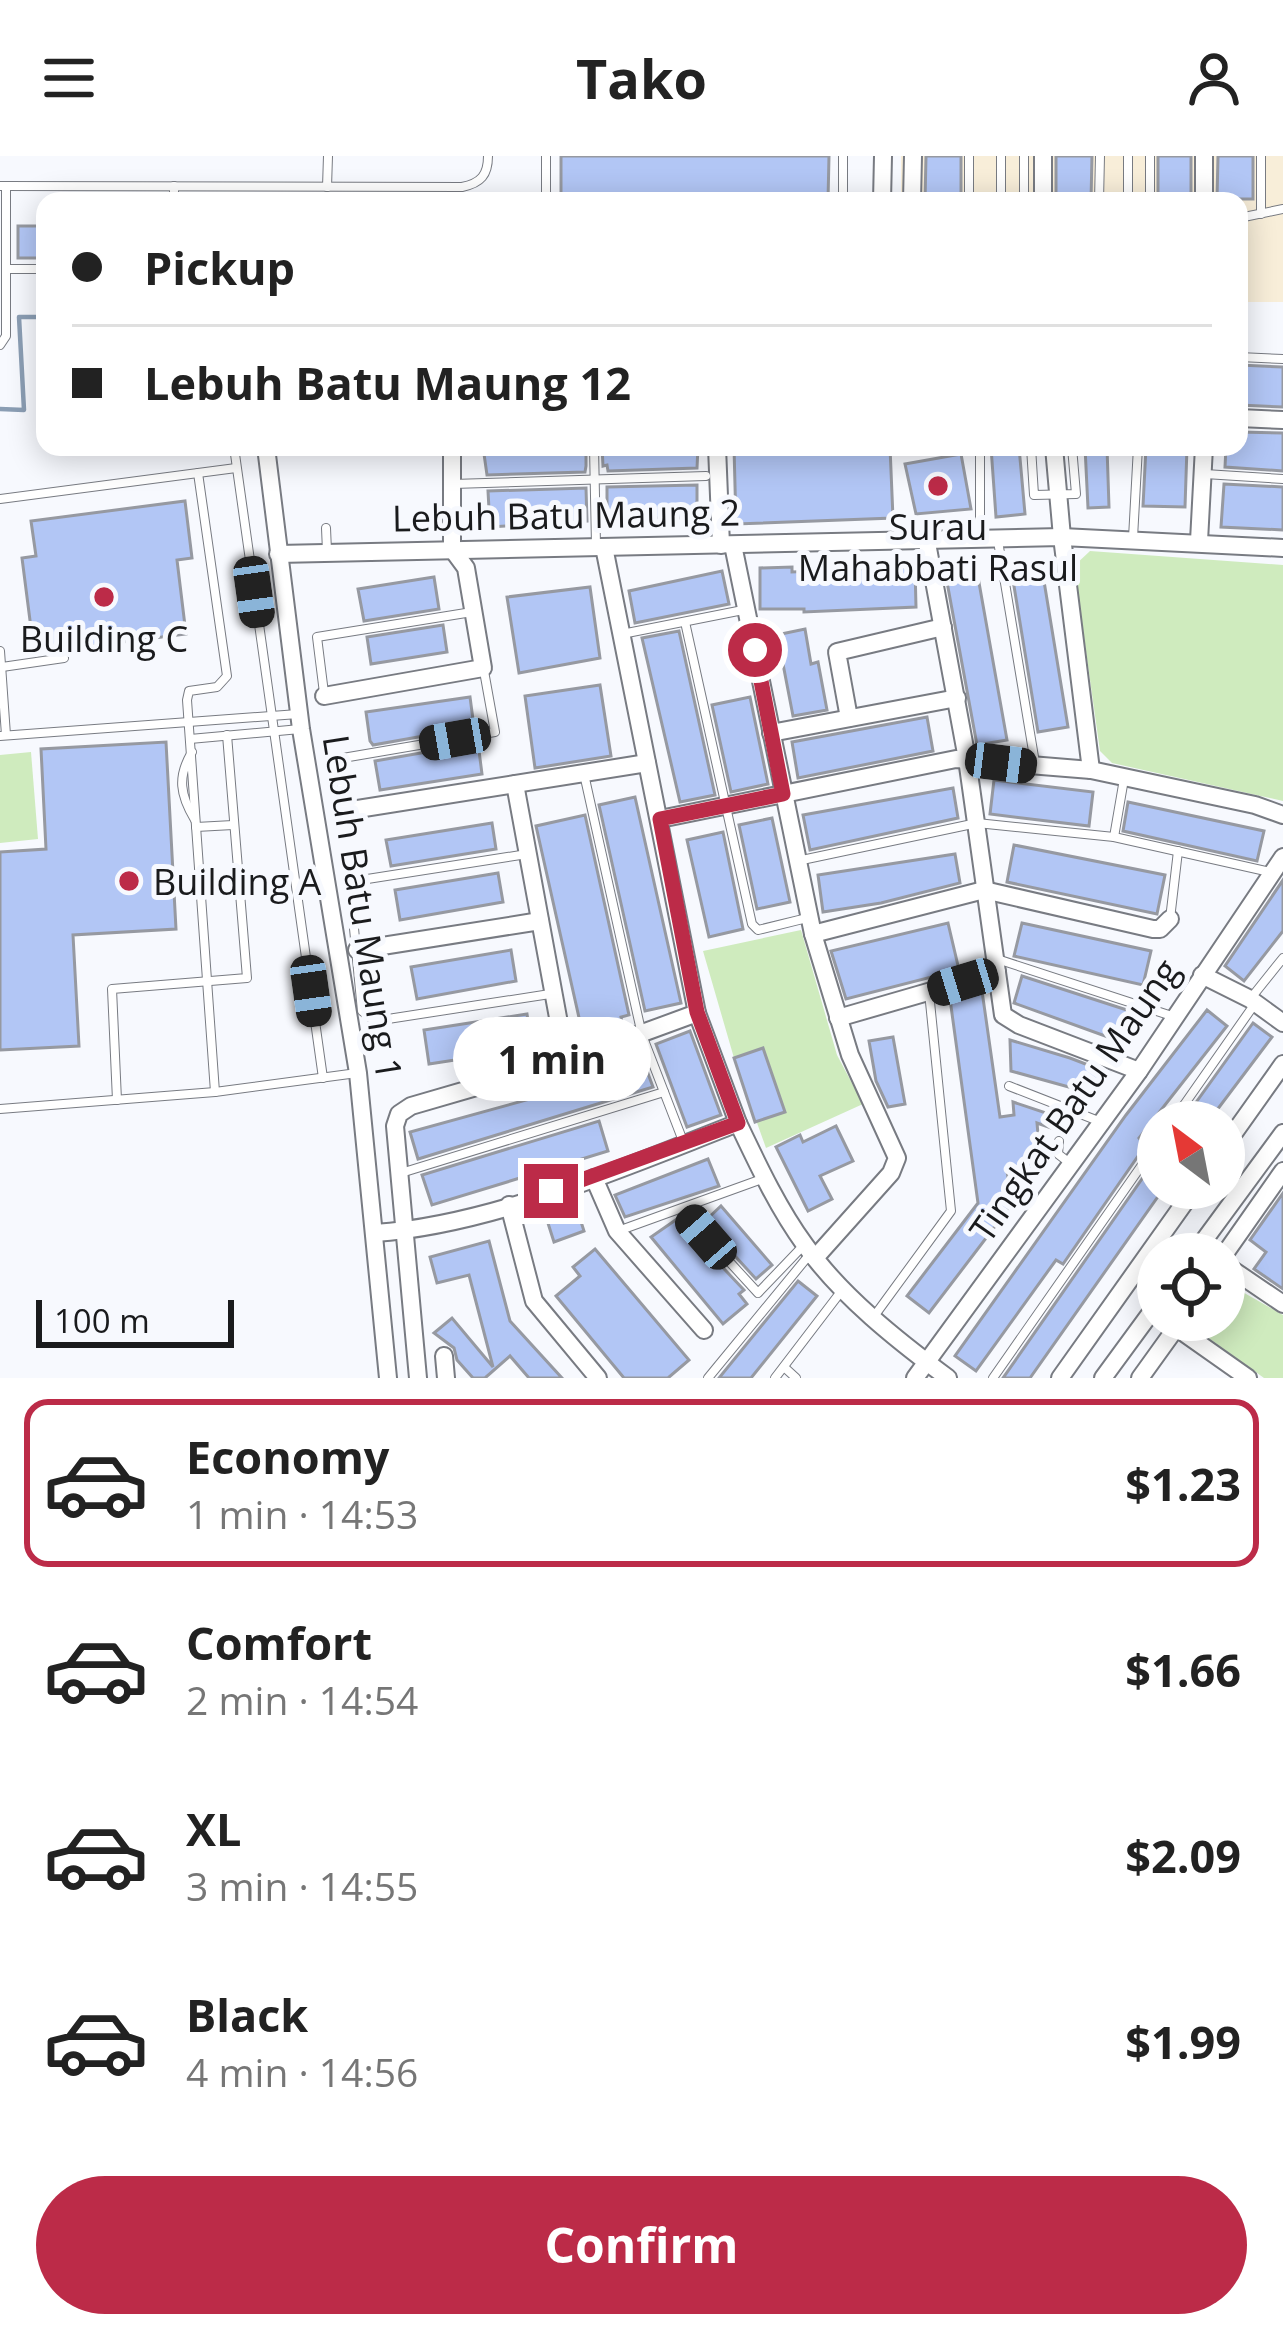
<!DOCTYPE html>
<html lang="en">
<head>
<meta charset="utf-8">
<style>
  body { margin:0; font-family:"Open Sans",sans-serif; background:#f2f2f2; color:#222; height:100vh; display:flex; flex-direction:column; font-size:45px; white-space:nowrap }
  * { box-sizing:border-box; margin:0 }
  p { font-size:39px; color:#767676 }
  .icon { flex:none; width:66px; height:66px; fill:none; stroke:currentColor; stroke-width:2; stroke-linecap:round; stroke-linejoin:round }
  .map { position:relative; height:1222px; overflow:hidden }
  .sheet { display:flex; flex-direction:column; background:#fff; flex:1 }
  .sheet>* { flex:none }
  .top-card { position:absolute; left:36px; top:36px; width:1212px; height:264px; border-radius:24px; box-shadow:0 6px 30px #0003; display:grid; align-content:center; height:264px; padding:0 36px; background:#fff }
  .needle { width:78px; rotate:328deg }
  .controls { position:absolute; left:1137px; top:945px; display:grid; gap:24px }
  .controls a { display:grid; place-items:center; width:108px; height:108px; border-radius:50%; background:#fff; box-shadow:0 6px 30px #0003; font-size:60px }
  .scale { position:absolute; left:36px; bottom:30px; width:198px; box-sizing:border-box; padding-left:12px; border:6px solid #1a1b1d; border-top:0; font-size:33px; line-height:42px; white-space:nowrap; color:#1a1b1d; -webkit-text-stroke:9px #f7f9fe; paint-order:stroke }
  .end { position:absolute; width:54px; height:54px; margin:-27px; border:15px solid #bc2b48; background:#fff; box-shadow:0 0 0 6px #fff }
  .from { border-radius:50% }
  .bubble { position:absolute; height:84px; border-radius:42px; background:#fff; box-shadow:0 6px 30px #0003; font-size:39px; font-weight:700; line-height:84px; text-align:center }
  .car { position:absolute; width:36px; height:72px; margin:-36px -18px; border-radius:15px; box-shadow:0 0 9px 3px #0007; background:linear-gradient(#222 24%,#8ab4d8 0 40%,#222 0 76%,#8ab4d8 0 86%,#222 0) }
  .top-card b { display:flex; align-items:center; gap:42px; height:114px; font-size:45px }
  .top-card b+b { border-top:3px solid #e0e0e0 }
  .top-card i { width:30px; height:30px; background:#222 }
  ul { padding:21px 0 0; list-style:none }
  li { display:flex; align-items:center; gap:36px; height:168px; margin:0 24px 18px; padding:0 12px; border:6px solid transparent; border-radius:24px }
  li div { flex:1 }
  li b { display:block; font-size:45px }
  li em { font-style:normal; font-weight:700 }
  li.active { border-color:#bc2b48 }
  li>.icon { width:108px; height:108px; stroke-width:1.5 }
  .button { display:flex; gap:24px; margin-top:auto; padding:24px 36px }
  .button a { flex:1; height:138px; border-radius:72px; background:#bc2b48; color:#fff; font-size:48px; font-weight:700; line-height:138px; text-align:center }
  header { display:flex; justify-content:space-between; align-items:center; height:156px; padding:0 36px; background:#fff; font-size:54px; font-weight:700 }
  .map>svg:first-child { display:block }
  .commercial { fill:#f8eed9 }
  .green { fill:#cfebbe }
  .lines { fill:none; stroke-linecap:round; stroke-linejoin:round }
  .stream { stroke:#8b9eb4; stroke-width:4.5 }
  .building { fill:#b2c6f5; stroke:#9699a1; stroke-width:3 }
  .service-casing { stroke:#787b82; stroke-width:10 }
  .minor-casing { stroke:#787b82; stroke-width:20 }
  .service { stroke:#fff; stroke-width:8 }
  .minor { stroke:#fff; stroke-width:16 }
  .route { stroke:#bc2b48; stroke-width:15 }
  .poi-dot { fill:#bc2b48; stroke:#f7f9fe; stroke-width:4.5 }
  .labels { text-anchor:middle; dominant-baseline:central; stroke-width:10; stroke-linejoin:round; paint-order:stroke }
  .street-label { font-size:36px; fill:#1a1b1d; stroke:#f7f9fe }
  .poi-label { font-size:36px; fill:#1a1b1d; stroke:#f7f9fe }
</style>
</head>
<body>
<header><svg class="icon" aria-label="menu" viewBox="0 0 24 24"><path d="M4 6h16M4 12h16M4 18h16"/></svg>Tako<svg class="icon" aria-label="person" viewBox="0 0 24 24"><circle cx="12" cy="8" r="4"/><path d="M4 21q1-7 8-7t8 7"/></svg></header>
<div class="map">
<svg width="1283" height="1222" viewBox="0 0 1283 1222">
  <rect width="100%" height="100%" fill="#f7f9fe"/>
  <path class="commercial" d="M 901,0 L 1283,0 L 1283,146 L 1239,146 L 1239,45 L 901,45 Z"/>
  <g class="green">
    <path d="M 1090,395 L 1283,409 L 1283,645 L 1112,607 L 1100,595 L 1074,410 Z"/>
    <path d="M 31,596 L 38,683 L 0,687 L 0,599 Z"/>
    <path d="M 801,774 L 837,899 L 863,948 L 766,992 L 734,902 L 703,795 Z"/>
    <path d="M 1225,1126 L 1283,1159 L 1283,1222 L 1264,1222 L 1203,1178 L 1201,1164 L 1224,1164 Z"/>
  </g>
  <g class="lines">
    <path class="stream" d="M 0,253 L 24,254 L 19,161 L 45,161"/>
  </g>
  <g class="building">
    <path d="M 561,0 L 829,0 L 828,45 L 561,45 Z"/>
    <path d="M 926,0 L 961,0 L 961,45 L 925,45 Z"/>
    <path d="M 1056,0 L 1092,0 L 1091,45 L 1056,45 Z"/>
    <rect x="1158" y="0" width="33" height="45"/>
    <path d="M 1218,0 L 1253,0 L 1253,43 L 1217,43 Z"/>
    <rect x="18" y="70" width="27" height="32"/>
    <path d="M 1239,209 L 1283,211 L 1283,251 L 1239,249 Z"/>
    <path d="M 1239,276 L 1283,277 L 1283,315 L 1225,311 L 1226,291 L 1239,291 Z"/>
    <path d="M 483,291 L 586,291 L 586,310 L 585,316 L 487,319 Z"/>
    <path d="M 602,291 L 698,291 L 697,312 L 608,315 L 607,309 L 603,310 Z"/>
    <path d="M 734,291 L 890,291 L 893,362 L 736,368 Z"/>
    <path d="M 991,291 L 1019,291 L 1025,358 L 996,361 Z"/>
    <path d="M 1085,291 L 1107,291 L 1109,351 L 1088,352 Z"/>
    <path d="M 1146,291 L 1187,291 L 1185,351 L 1143,350 Z"/>
    <path d="M 961,298 L 971,353 L 916,358 L 905,308 Z"/>
    <path d="M 1224,328 L 1283,331 L 1283,374 L 1221,371 Z"/>
    <path d="M 697,329 L 697,362 L 607,362 L 607,331 Z"/>
    <path d="M 586,332 L 587,365 L 490,371 L 488,335 Z"/>
    <path d="M 185,345 L 192,402 L 177,404 L 186,478 L 52,495 L 50,477 L 32,480 L 22,402 L 36,400 L 31,365 Z"/>
    <path d="M 792,411 L 792,416 L 915,411 L 916,451 L 804,456 L 804,453 L 760,453 L 760,412 Z"/>
    <path d="M 1042,413 L 1068,571 L 1038,576 L 1012,418 Z"/>
    <path d="M 722,415 L 729,448 L 635,467 L 629,435 Z"/>
    <path d="M 434,421 L 439,453 L 364,465 L 358,433 Z"/>
    <path d="M 978,421 L 1007,584 L 977,589 L 947,426 Z"/>
    <path d="M 590,431 L 600,502 L 519,517 L 507,441 Z"/>
    <path d="M 443,469 L 447,496 L 371,508 L 367,481 Z"/>
    <path d="M 805,473 L 811,508 L 818,506 L 827,554 L 793,560 L 783,508 L 773,511 L 767,481 Z"/>
    <path d="M 679,475 L 715,639 L 680,646 L 642,482 Z"/>
    <path d="M 600,529 L 611,600 L 535,612 L 525,540 Z"/>
    <path d="M 470,541 L 474,571 L 373,589 L 370,585 L 366,556 Z"/>
    <path d="M 750,541 L 768,628 L 731,636 L 712,549 Z"/>
    <path d="M 927,561 L 933,595 L 798,622 L 792,586 Z"/>
    <path d="M 166,586 L 176,773 L 73,779 L 79,890 L 0,894 L 0,696 L 46,693 L 41,593 Z"/>
    <path d="M 478,587 L 482,618 L 380,634 L 375,605 Z"/>
    <path d="M 994,624 L 1093,636 L 1089,670 L 990,658 Z"/>
    <path d="M 953,632 L 958,662 L 810,694 L 803,659 Z"/>
    <path d="M 635,641 L 681,847 L 645,855 L 599,649 Z"/>
    <path d="M 1128,646 L 1264,675 L 1257,705 L 1123,675 Z"/>
    <path d="M 585,659 L 629,859 L 621,861 L 622,866 L 582,875 L 536,670 Z"/>
    <path d="M 772,662 L 790,746 L 757,753 L 739,669 Z"/>
    <path d="M 492,667 L 496,693 L 391,710 L 386,684 Z"/>
    <path d="M 723,676 L 743,773 L 709,781 L 687,684 Z"/>
    <path d="M 1014,689 L 1165,719 L 1157,758 L 1007,726 Z"/>
    <path d="M 955,698 L 960,727 L 881,747 L 823,756 L 818,719 Z"/>
    <path d="M 498,717 L 503,746 L 400,764 L 395,734 Z"/>
    <path d="M 1283,724 L 1283,775 L 1244,825 L 1225,810 Z"/>
    <path d="M 948,767 L 959,814 L 846,843 L 831,795 Z"/>
    <path d="M 1022,767 L 1151,795 L 1143,829 L 1014,800 Z"/>
    <path d="M 511,794 L 516,825 L 417,843 L 411,811 Z"/>
    <path d="M 1022,820 L 1130,855 L 1119,885 L 1014,847 Z"/>
    <path d="M 982,835 L 1000,961 L 1014,959 L 1013,946 L 1064,963 L 1060,975 L 1037,967 L 1041,1012 L 1007,1015 L 1012,1048 L 929,1157 L 907,1140 L 978,1047 L 950,843 Z"/>
    <path d="M 1207,854 L 1227,870 L 1139,982 L 1145,990 L 1063,1108 L 1056,1104 L 976,1215 L 955,1200 L 1126,959 Z"/>
    <path d="M 527,858 L 532,892 L 429,908 L 424,874 Z"/>
    <path d="M 1253,867 L 1272,881 L 1208,966 L 1182,966 Z"/>
    <path d="M 690,875 L 721,959 L 687,971 L 656,888 Z"/>
    <path d="M 893,881 L 905,948 L 888,951 L 876,925 L 869,885 Z"/>
    <path d="M 1010,884 L 1070,902 L 1109,917 L 1094,938 L 1011,915 Z"/>
    <path d="M 763,892 L 785,956 L 755,966 L 734,902 Z"/>
    <path d="M 643,904 L 653,931 L 418,1003 L 410,976 L 559,935 Z"/>
    <path d="M 599,965 L 608,995 L 432,1049 L 422,1019 Z"/>
    <path d="M 836,970 L 853,1005 L 820,1020 L 832,1043 L 808,1055 L 776,991 L 800,979 L 803,986 Z"/>
    <path d="M 1158,1000 L 1158,1032 L 1164,1032 L 1030,1222 L 1003,1222 Z"/>
    <path d="M 708,1003 L 719,1030 L 625,1061 L 615,1039 Z"/>
    <path d="M 1283,1037 L 1283,1133 L 1254,1113 L 1266,1096 L 1250,1084 Z"/>
    <path d="M 576,1050 L 584,1075 L 554,1086 L 546,1061 Z"/>
    <path d="M 721,1050 L 772,1109 L 756,1123 L 704,1066 Z"/>
    <path d="M 677,1063 L 744,1134 L 739,1138 L 747,1148 L 723,1168 L 651,1081 Z"/>
    <path d="M 489,1085 L 510,1165 L 562,1222 L 529,1222 L 510,1200 L 485,1222 L 473,1222 L 457,1204 L 454,1192 L 434,1177 L 452,1162 L 493,1211 L 469,1119 L 437,1127 L 430,1101 Z"/>
    <path d="M 595,1093 L 689,1204 L 668,1222 L 624,1222 L 556,1140 L 580,1120 L 573,1111 Z"/>
    <path d="M 798,1125 L 817,1140 L 751,1222 L 719,1222 Z"/>
  </g>
  <g class="lines">
    <g class="service-casing">
      <g id="service">
        <path d="M 546,0 L 546,45"/>
        <path d="M 843,0 L 843,45"/>
        <path d="M 1024,0 L 1024,45"/>
        <path d="M 0,30 L 462,31 C 481,27 488,19 488,0"/>
        <path d="M 327,31 L 328,0"/>
        <path d="M 174,45 L 174,30"/>
        <path d="M 969,45 L 969,0"/>
        <path d="M 1001,45 L 1001,0"/>
        <path d="M 1099,45 L 1100,0"/>
        <path d="M 1128,45 L 1128,0"/>
        <path d="M 1150,45 L 1150,0"/>
        <path d="M 1261,58 L 1261,0"/>
        <path d="M 1239,62 L 1283,53"/>
        <path d="M 6,113 L 45,113"/>
        <path d="M 0,189 L 6,180 L 6,31"/>
        <path d="M 1239,201 L 1283,203"/>
        <path d="M 234,291 L 323,922"/>
        <path d="M 594,291 L 596,389"/>
        <path d="M 1031,291 L 1034,339 L 1076,338 L 1072,291"/>
        <path d="M 980,294 L 980,383"/>
        <path d="M 198,317 L 227,520 L 217,531 L 189,535 L 187,544 L 215,936"/>
        <path d="M 1205,318 L 1283,323"/>
        <path d="M 453,328 L 706,320"/>
        <path d="M 0,343 L 236,312"/>
        <path d="M 326,372 L 327,395"/>
        <path d="M 1133,382 L 1138,291"/>
        <path d="M 998,385 L 1035,607"/>
        <path d="M 685,466 L 752,768 L 758,774 L 807,762"/>
        <path d="M 622,478 L 743,454"/>
        <path d="M 0,495 L 6,579"/>
        <path d="M 2,511 L 64,502"/>
        <path d="M 324,537 L 317,481 L 472,456"/>
        <path d="M 0,580 L 298,558"/>
        <path d="M 190,583 L 300,573"/>
        <path d="M 192,596 C 177,621 180,639 195,664"/>
        <path d="M 584,618 L 642,879 L 683,985"/>
        <path d="M 345,653 L 337,603 L 495,576 L 484,515"/>
        <path d="M 196,671 L 233,669"/>
        <path d="M 1114,681 L 1124,623"/>
        <path d="M 527,698 L 361,724 L 350,731 L 362,855 L 375,865 L 550,838"/>
        <path d="M 802,704 L 977,667 L 1114,681 L 1270,716"/>
        <path d="M 1170,763 L 1178,695"/>
        <path d="M 997,803 L 1175,861"/>
        <path d="M 1251,842 L 1283,802"/>
        <path d="M 1009,930 L 1101,966"/>
        <path d="M 117,944 L 112,833 L 247,822 L 227,579"/>
        <path d="M 0,953 L 215,936 L 357,917"/>
        <path d="M 1172,966 L 1254,849"/>
        <path d="M 1059,985 L 1058,998 L 1071,1008"/>
        <path d="M 401,1017 L 664,936"/>
        <path d="M 681,1053 L 758,1137 L 802,1091"/>
        <path d="M 618,1075 L 762,1023"/>
        <path d="M 875,1159 L 951,1055 L 929,836"/>
        <path d="M 784,1211 L 796,1222"/>
        <path d="M 708,1222 L 810,1098"/>
        <path d="M 775,1222 L 843,1133"/>
        <path d="M 993,1222 L 1158,986"/>
      </g>
    </g>
    <g class="minor-casing">
      <g id="minor">
        <path d="M 882,45 L 883,0"/>
        <path d="M 912,45 L 913,0"/>
        <path d="M 1043,45 L 1043,0"/>
        <path d="M 1204,45 L 1204,0"/>
        <path d="M 1239,262 L 1283,264"/>
        <path d="M 266,291 L 301,573 L 358,917 L 388,1222"/>
        <path d="M 452,291 L 452,393"/>
        <path d="M 717,291 L 721,389"/>
        <path d="M 1054,291 L 1062,381 L 1091,614"/>
        <path d="M 1199,385 L 1204,291"/>
        <path d="M 927,387 L 967,603 L 1003,859 L 1019,869 L 1139,915"/>
        <path d="M 733,389 L 813,778 L 850,899 L 897,1002 L 891,1017 L 815,1102"/>
        <path d="M 278,398 L 1062,381 L 1283,392"/>
        <path d="M 324,540 L 483,512 L 466,412 L 452,393"/>
        <path d="M 849,562 L 837,496 L 943,471"/>
        <path d="M 771,577 L 957,542"/>
        <path d="M 515,628 L 566,905"/>
        <path d="M 345,655 L 647,607"/>
        <path d="M 660,663 L 956,603 L 1091,614 L 1255,649 L 1283,659"/>
        <path d="M 813,778 L 984,734 L 1153,773 L 1160,773 L 1170,763"/>
        <path d="M 357,794 L 540,765"/>
        <path d="M 1202,819 L 1250,843 L 1283,867"/>
        <path d="M 838,862 L 997,816"/>
        <path d="M 738,967 C 758,1009 778,1052 805,1089 C 841,1140 898,1185 948,1222"/>
        <path d="M 1224,991 L 1283,908"/>
        <path d="M 594,1022 L 617,1075 L 704,1174"/>
        <path d="M 509,1049 L 534,1145 L 598,1222"/>
        <path d="M 375,1077 C 493,1069 627,1010 738,967 L 697,857 L 604,391"/>
        <path d="M 1194,1098 L 1283,977"/>
        <path d="M 1224,1099 L 1283,1015"/>
        <path d="M 1224,1108 L 1283,1148"/>
        <path d="M 1177,1172 L 1248,1222"/>
        <path d="M 444,1200 L 446,1222"/>
        <path d="M 418,1222 L 395,970 L 399,958 L 411,950 L 566,905 L 697,857"/>
        <path d="M 915,1222 L 1139,915 L 1283,701"/>
        <path d="M 1060,1222 L 1195,1032"/>
        <path d="M 1103,1222 L 1158,1147"/>
        <path d="M 1140,1222 L 1181,1165"/>
      </g>
    </g>
    <use href="#service" class="service"/>
    <use href="#minor" class="minor"/>
  </g>
  <g class="lines">
    <path class="route" d="M 551,1035 L 738,967 L 697,856 L 660,663 L 783,638 L 755,494"/>
  </g>
  <g class="poi-dot">
    <circle cx="938" cy="330" r="12"/>
    <circle cx="104" cy="441" r="12"/>
    <circle cx="129" cy="725" r="12"/>
  </g>
  <g class="labels">
    <g class="street-label">
      <text transform="translate(566 359) rotate(-1)">Lebuh Batu Maung 2</text>
      <text transform="translate(363 751) rotate(81)">Lebuh Batu Maung 1</text>
      <text transform="translate(1074 944) rotate(-55)">Tingkat Batu Maung</text>
    </g>
    <g class="poi-label">
      <text x="938" y="370">Surau<tspan x="938" dy="41">Mahabbati Rasul</tspan></text>
      <text x="104" y="482">Building C</text>
      <text x="153" y="725" text-anchor="start">Building A</text>
    </g>
  </g>
</svg>
<div class="controls">
<a><svg class="needle" viewBox="-14 -14 28 28"><path d="M0-13l5 13h-10z" fill="#e53935"/><path d="M0 13l5-13h-10z" fill="#767676"/></svg></a>
<a><svg class="icon" aria-label="locate" viewBox="0 0 24 24"><circle cx="12" cy="12" r="6"/><path d="M12 2v4M12 18v4M2 12h4M18 12h4"/></svg></a>
</div>
<div class="scale">100 m</div>
<i class="end from" style="left:755px;top:494px"></i>
<i class="end" style="left:551px;top:1035px"></i>
<div class="bubble" style="left:453px;top:861px;width:198px">1 min</div>
<i class="car" style="left:254px;top:436px;rotate:172deg"></i>
<i class="car" style="left:455px;top:583px;rotate:260deg"></i>
<i class="car" style="left:1001px;top:607px;rotate:97deg"></i>
<i class="car" style="left:963px;top:826px;rotate:253deg"></i>
<i class="car" style="left:311px;top:835px;rotate:172deg"></i>
<i class="car" style="left:706px;top:1081px;rotate:319deg"></i>
<div class="top-card">
<b><i class="from"></i>Pickup</b>
<b><i></i>Lebuh Batu Maung 12</b>
</div>
</div>
<section class="sheet">
<ul>
<li class="active"><svg class="icon" aria-label="car" viewBox="0 0 24 24"><path d="M5 17H2v-5l4-1 3-4h7l3 4 3 1v5h-3M9 17h6M6 11h13"/><circle cx="7" cy="17" r="2"/><circle cx="17" cy="17" r="2"/></svg><div><b>Economy</b><p>1 min · 14:53</p></div><em>$1.23</em></li>
<li><svg class="icon" aria-label="car" viewBox="0 0 24 24"><path d="M5 17H2v-5l4-1 3-4h7l3 4 3 1v5h-3M9 17h6M6 11h13"/><circle cx="7" cy="17" r="2"/><circle cx="17" cy="17" r="2"/></svg><div><b>Comfort</b><p>2 min · 14:54</p></div><em>$1.66</em></li>
<li><svg class="icon" aria-label="car" viewBox="0 0 24 24"><path d="M5 17H2v-5l4-1 3-4h7l3 4 3 1v5h-3M9 17h6M6 11h13"/><circle cx="7" cy="17" r="2"/><circle cx="17" cy="17" r="2"/></svg><div><b>XL</b><p>3 min · 14:55</p></div><em>$2.09</em></li>
<li><svg class="icon" aria-label="car" viewBox="0 0 24 24"><path d="M5 17H2v-5l4-1 3-4h7l3 4 3 1v5h-3M9 17h6M6 11h13"/><circle cx="7" cy="17" r="2"/><circle cx="17" cy="17" r="2"/></svg><div><b>Black</b><p>4 min · 14:56</p></div><em>$1.99</em></li>
</ul>
<div class="button"><a>Confirm</a></div>
</section>
</body>
</html>
